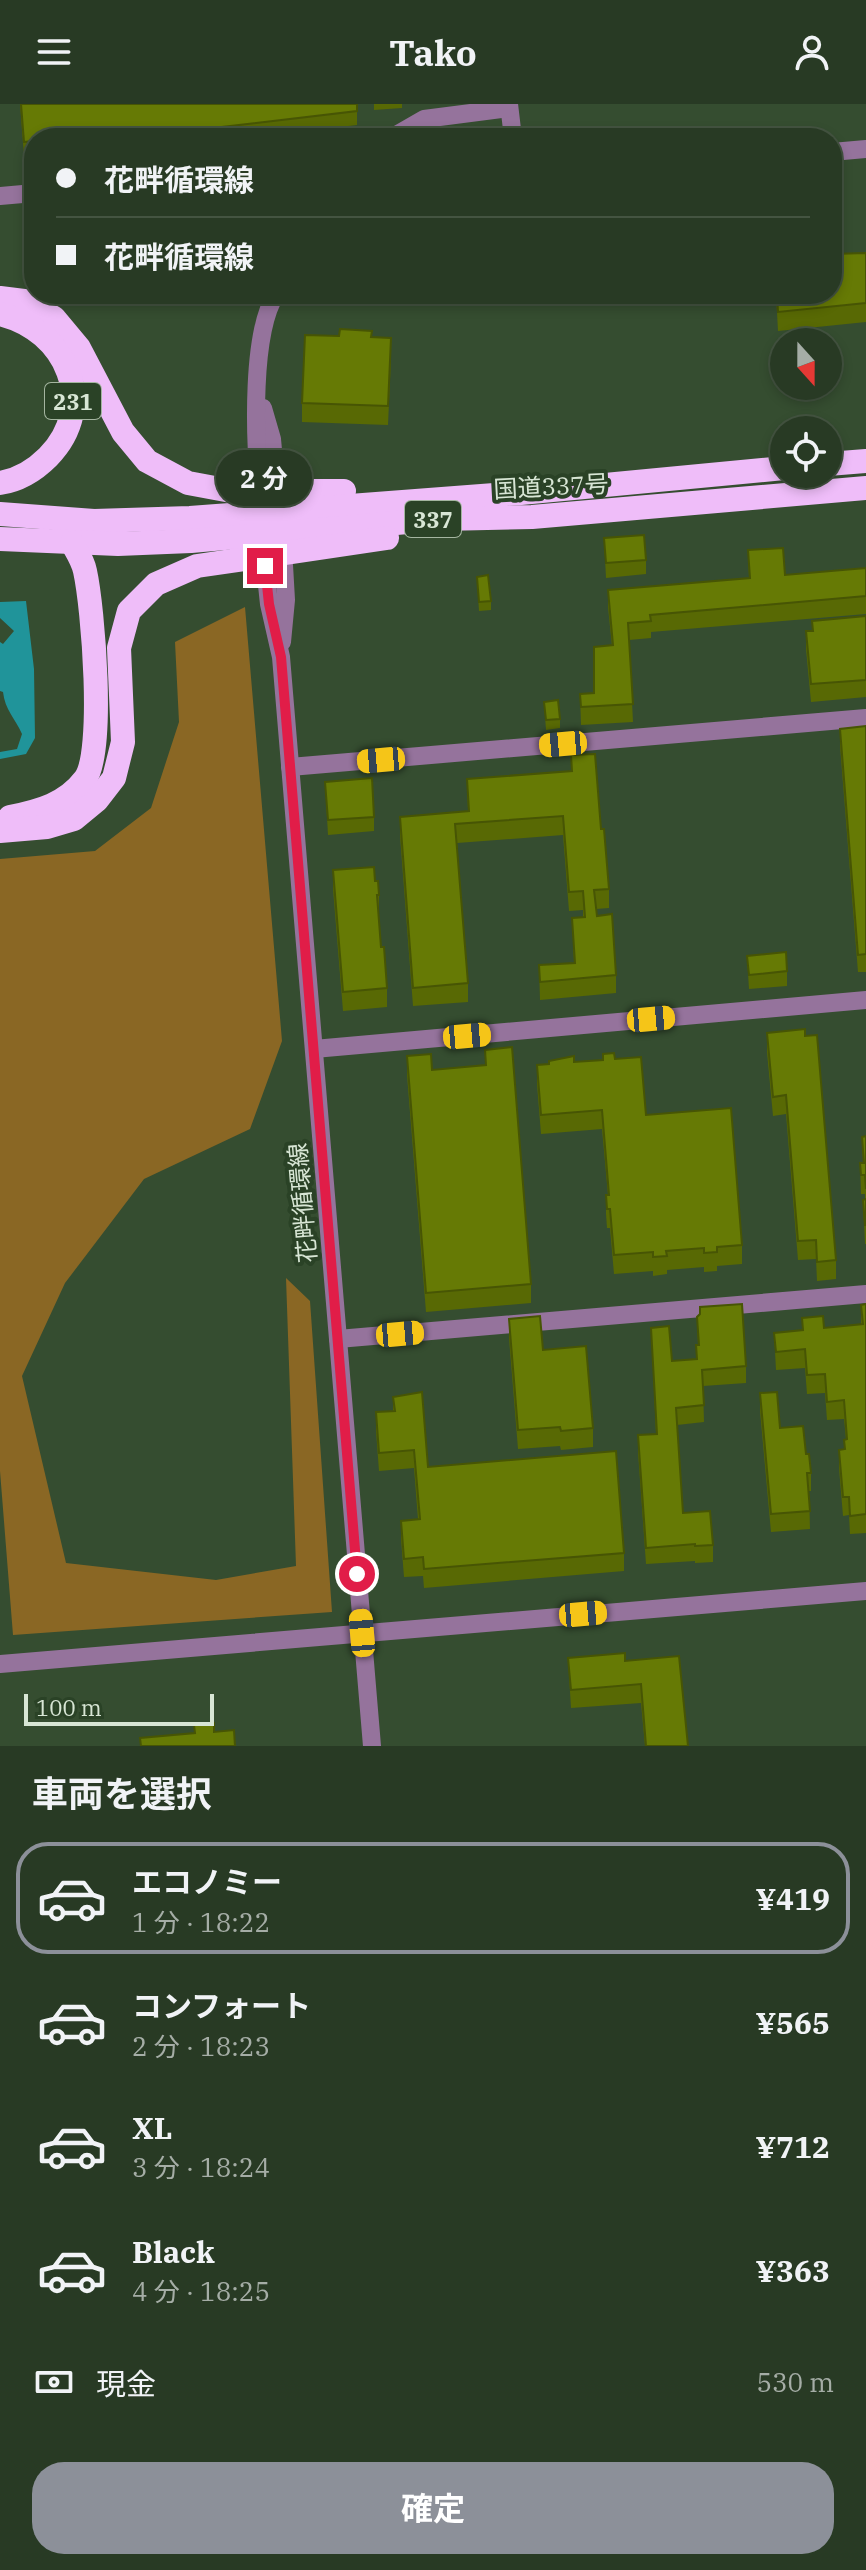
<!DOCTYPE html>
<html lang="ja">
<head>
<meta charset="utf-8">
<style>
  body { margin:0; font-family:"IBM Plex Serif","Noto Sans JP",serif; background:#30412c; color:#f1f3f6; height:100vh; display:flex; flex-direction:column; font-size:30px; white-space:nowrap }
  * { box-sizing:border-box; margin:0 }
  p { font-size:26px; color:#a5ada6 }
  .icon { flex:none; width:44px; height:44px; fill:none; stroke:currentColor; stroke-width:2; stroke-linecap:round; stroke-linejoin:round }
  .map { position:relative; height:1642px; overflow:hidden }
  .panel { display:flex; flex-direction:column; background:#283a24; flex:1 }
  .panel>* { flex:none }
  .hud { position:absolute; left:24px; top:24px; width:818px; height:176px; border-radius:32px; box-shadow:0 4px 12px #0003,0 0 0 2px #445441; display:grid; align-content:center; height:176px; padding:0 32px; background:#283a24 }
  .needle { width:52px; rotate:159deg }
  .tools { position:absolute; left:770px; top:224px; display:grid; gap:16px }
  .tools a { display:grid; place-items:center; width:72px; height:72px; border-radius:50%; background:#283a24; box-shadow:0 4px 12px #0003,0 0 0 2px #445441; font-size:40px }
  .scale { position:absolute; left:24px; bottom:20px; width:190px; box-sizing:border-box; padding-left:8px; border:4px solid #d8e6d5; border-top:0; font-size:22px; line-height:28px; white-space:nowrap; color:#d8e6d5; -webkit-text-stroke:6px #2a4226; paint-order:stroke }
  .end { position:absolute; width:36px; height:36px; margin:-18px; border:10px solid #e11d48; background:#fff; box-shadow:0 0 0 4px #fff }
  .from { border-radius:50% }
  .bubble { position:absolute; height:56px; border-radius:28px; background:#283a24; box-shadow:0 4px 12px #0003,0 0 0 2px #445441; font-size:26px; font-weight:700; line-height:56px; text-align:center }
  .car { position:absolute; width:24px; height:48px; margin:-24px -12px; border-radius:10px; box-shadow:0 0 6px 2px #0007; background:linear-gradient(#f5c518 24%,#345 0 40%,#f5c518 0 76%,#345 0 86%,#f5c518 0) }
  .hud b { display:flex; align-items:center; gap:28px; height:76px; font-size:30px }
  .hud b+b { border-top:2px solid #445441 }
  .hud i { width:20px; height:20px; background:#f1f3f6 }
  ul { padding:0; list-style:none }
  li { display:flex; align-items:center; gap:24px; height:112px; margin:0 16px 12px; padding:0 16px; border:4px solid transparent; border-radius:32px }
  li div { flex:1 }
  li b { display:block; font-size:30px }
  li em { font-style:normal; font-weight:700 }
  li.on { border-color:#8c9099 }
  li>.icon { width:72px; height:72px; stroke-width:1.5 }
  h2 { padding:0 32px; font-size:36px; line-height:96px }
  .pay { display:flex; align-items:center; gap:20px; height:88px; padding:0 32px; font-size:30px }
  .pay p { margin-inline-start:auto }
  .button { display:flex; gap:16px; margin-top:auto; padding:16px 32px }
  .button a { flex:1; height:92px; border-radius:32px; background:#8c9099; color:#fff; font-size:32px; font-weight:700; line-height:92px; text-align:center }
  header { display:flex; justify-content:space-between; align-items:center; height:104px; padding:0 32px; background:#283a24; font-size:36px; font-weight:700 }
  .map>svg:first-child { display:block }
  .green { fill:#8a6724 }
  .water { fill:#20949a }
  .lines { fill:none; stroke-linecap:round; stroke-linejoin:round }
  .minor { stroke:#95739c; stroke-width:18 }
  .highway { stroke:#efbdf9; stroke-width:24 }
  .wall { fill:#586904 }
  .building { fill:#667a05; stroke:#475504; stroke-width:2 }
  .route { stroke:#e11d48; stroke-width:10 }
  .labels { text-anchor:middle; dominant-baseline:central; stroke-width:8; stroke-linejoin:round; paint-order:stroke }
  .shield { fill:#2a4226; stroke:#a4b5a0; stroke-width:2 }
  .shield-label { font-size:22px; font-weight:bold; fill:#d8e6d5 }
  .street-label { font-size:24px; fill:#d8e6d5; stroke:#2a4226 }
</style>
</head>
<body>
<header><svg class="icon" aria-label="menu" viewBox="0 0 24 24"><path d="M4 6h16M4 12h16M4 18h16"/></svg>Tako<svg class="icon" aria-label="person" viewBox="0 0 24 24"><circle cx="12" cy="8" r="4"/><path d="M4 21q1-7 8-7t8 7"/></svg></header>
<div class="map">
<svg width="866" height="1642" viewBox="0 0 866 1642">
  <rect width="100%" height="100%" fill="#354d30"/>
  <path class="green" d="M 245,503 L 282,937 L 250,1025 L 144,1075 L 65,1179 L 22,1272 L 66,1459 L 216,1476 L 296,1462 L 286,1174 L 310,1197 L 332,1508 L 13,1531 L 0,1367 L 0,755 L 95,747 L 151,704 L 179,618 L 175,538 Z"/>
  <path class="water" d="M 26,497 L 34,565 L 35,634 L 26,650 L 0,655 L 0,648 L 17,645 L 22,630 C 15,614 5,606 3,588 L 0,587 L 0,538 L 3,540 L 14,527 L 0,514 L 0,498 Z"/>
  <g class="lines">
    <g class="minor">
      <path d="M 509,0 L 513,34"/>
      <path d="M 391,34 L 424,15 L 509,4"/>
      <path d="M 832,48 L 866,45"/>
      <path d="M 0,92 L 34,89"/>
      <path d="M 263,304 L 272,335 L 276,379"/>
      <path d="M 259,379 C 255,333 251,229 276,190"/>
      <path d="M 265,462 L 269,500 L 281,553 L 372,1642"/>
      <path d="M 282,538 L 286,496 L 284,461"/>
      <path d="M 290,663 L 866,614"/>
      <path d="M 314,945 L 866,896"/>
      <path d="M 338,1235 L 866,1190"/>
      <path d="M 0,1560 L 866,1487"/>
    </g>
    <g class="highway">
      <path d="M 0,194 L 24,197 L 54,214 L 79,244 L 123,328 L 147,357 L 188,379 L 231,387 L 344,387"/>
      <path d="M 0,210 C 67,226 99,301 48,353 C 34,367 19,376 0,379"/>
      <path d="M 828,360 L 866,357"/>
      <path d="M 0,410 L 94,417 L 190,414 L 521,389 L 784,364"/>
      <path d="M 0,435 L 118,440 L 191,437 L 442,415 L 532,413 L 866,384"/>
      <path d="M 10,713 C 40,707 66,700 85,675 C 105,648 93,503 85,467 C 83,457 77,448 72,439"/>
      <path d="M 0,727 L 47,723 L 74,715 L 97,696 L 114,674 L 123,638 L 119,544 L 129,507 L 156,480 L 197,462 L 387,434"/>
    </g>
  </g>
  <g class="wall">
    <path d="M 20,0 L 357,0 L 357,21 L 248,34 L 34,34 L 34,51 L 24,52 Z"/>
    <path d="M 374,0 L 402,0 L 402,4 L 374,6 Z"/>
    <path d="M 866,149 L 866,218 L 778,227 L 776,190 L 832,190 Z"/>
    <path d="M 372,233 L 391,253 L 388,321 L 302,318 L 302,299 Z"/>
    <path d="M 604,434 L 646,456 L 646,470 L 606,474 Z"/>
    <path d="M 748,446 L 785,471 L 866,464 L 866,510 L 651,528 L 651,534 L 629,536 L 633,618 L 581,621 L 580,590 L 594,589 L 612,542 L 608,503 L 608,486 L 749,474 Z"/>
    <path d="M 477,473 L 491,497 L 491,506 L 479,507 Z"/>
    <path d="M 866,512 L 866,593 L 811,598 L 806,545 L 806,527 L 812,527 L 812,517 Z"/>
    <path d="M 544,598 L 560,615 L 560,624 L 546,626 Z"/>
    <path d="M 866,622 L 866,868 L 858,868 L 840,642 L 840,625 Z"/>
    <path d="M 571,651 L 601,725 L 609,785 L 609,804 L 596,805 L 597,812 L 616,871 L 616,889 L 540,896 L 539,861 L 574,859 L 572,814 L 583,813 L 583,806 L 569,807 L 563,731 L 457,739 L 468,879 L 468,898 L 413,902 L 400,732 L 400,713 L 468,707 L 467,675 L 571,667 Z"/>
    <path d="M 325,678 L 374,713 L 374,727 L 328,731 Z"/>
    <path d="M 333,766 L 375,777 L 379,791 L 379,810 L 378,810 L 381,843 L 387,884 L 387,903 L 343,907 L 333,785 Z"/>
    <path d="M 747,852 L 787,867 L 787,882 L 749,885 Z"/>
    <path d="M 767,929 L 836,1156 L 836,1175 L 817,1177 L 816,1155 L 798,1156 L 786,1010 L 773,1012 L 767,948 Z"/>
    <path d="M 485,946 L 531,1180 L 531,1199 L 426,1208 L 407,971 L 407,952 L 432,966 L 485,961 Z"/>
    <path d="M 615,955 L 646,1011 L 742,1141 L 742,1160 L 717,1162 L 717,1167 L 704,1168 L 704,1163 L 667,1166 L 667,1170 L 653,1172 L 653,1167 L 614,1170 L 610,1124 L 607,1124 L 606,1110 L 606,1091 L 608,1091 L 602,1025 L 541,1030 L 537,980 L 537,961 Z"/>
    <path d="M 866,1032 L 866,1140 L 865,1140 L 863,1096 L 865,1095 L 865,1090 L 861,1090 L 860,1059 L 863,1059 L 862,1033 Z"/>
    <path d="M 866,1200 L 866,1429 L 850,1430 L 849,1411 L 843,1412 L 839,1364 L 839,1346 L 844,1345 L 844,1336 L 846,1335 L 844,1315 L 827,1316 L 825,1289 L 807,1290 L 805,1264 L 776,1266 L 774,1229 L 802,1226 L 802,1214 L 824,1224 L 861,1221 L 861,1201 Z"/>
    <path d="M 697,1213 L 746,1262 L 746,1279 L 703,1282 L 704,1318 L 677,1321 L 683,1409 L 713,1441 L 713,1458 L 695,1459 L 695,1457 L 646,1460 L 638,1348 L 638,1331 L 656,1330 L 651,1224 L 672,1257 L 696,1255 L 696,1241 L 698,1241 Z"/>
    <path d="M 509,1215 L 543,1246 L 593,1324 L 593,1343 L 561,1346 L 560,1342 L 518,1345 L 509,1234 Z"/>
    <path d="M 760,1289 L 780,1324 L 806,1350 L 811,1369 L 811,1387 L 809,1387 L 810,1425 L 771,1428 L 760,1307 Z"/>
    <path d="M 393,1293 L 428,1363 L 624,1449 L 624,1467 L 424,1484 L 423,1472 L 404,1473 L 401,1435 L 401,1417 L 418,1415 L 414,1364 L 379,1367 L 376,1327 L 376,1308 L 393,1307 Z"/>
    <path d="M 568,1554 L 625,1557 L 688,1642 L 645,1642 L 641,1599 L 571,1604 Z"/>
  </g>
  <g class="building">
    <path d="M 21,0 L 357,0 L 357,7 L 188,27 L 188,34 L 113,34 L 113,29 L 65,34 L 34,34 L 34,37 L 24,38 Z"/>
    <path d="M 866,149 L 866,199 L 778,208 L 777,190 L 832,190 L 832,150 Z"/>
    <path d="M 340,225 L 372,227 L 371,233 L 391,234 L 388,302 L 302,299 L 305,231 L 339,232 Z"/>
    <path d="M 644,431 L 646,456 L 606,459 L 604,434 Z"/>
    <path d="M 783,444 L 785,471 L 866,464 L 866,492 L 650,511 L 651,517 L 628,519 L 633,600 L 581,603 L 580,590 L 594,589 L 594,543 L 613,541 L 608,486 L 750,474 L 748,446 Z"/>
    <path d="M 488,471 L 491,497 L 479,498 L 477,473 Z"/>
    <path d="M 866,512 L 866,576 L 811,580 L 806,527 L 813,527 L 812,517 Z"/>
    <path d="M 558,596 L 560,615 L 546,616 L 544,598 Z"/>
    <path d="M 866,622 L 866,850 L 858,851 L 840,625 Z"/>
    <path d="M 595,650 L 601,725 L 604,725 L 609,785 L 594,786 L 597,812 L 612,810 L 616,871 L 540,878 L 539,861 L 575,859 L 572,814 L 585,813 L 583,787 L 569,788 L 563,712 L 455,720 L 468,879 L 413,884 L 400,713 L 469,707 L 467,675 L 572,667 L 571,651 Z"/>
    <path d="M 372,674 L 374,713 L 328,716 L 325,678 Z"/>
    <path d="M 374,763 L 375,777 L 378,777 L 379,791 L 377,791 L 381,843 L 384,843 L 387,884 L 343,888 L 333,766 Z"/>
    <path d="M 786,848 L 787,867 L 749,871 L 747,852 Z"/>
    <path d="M 805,925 L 805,932 L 817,931 L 836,1156 L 817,1158 L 816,1136 L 798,1137 L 786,991 L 773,993 L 767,929 Z"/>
    <path d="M 512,943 L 531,1180 L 426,1189 L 407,952 L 431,950 L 432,966 L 486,961 L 485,946 Z"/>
    <path d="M 614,949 L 615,955 L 641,953 L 646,1011 L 731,1004 L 742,1141 L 717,1143 L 717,1148 L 704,1149 L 704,1144 L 666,1147 L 667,1152 L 653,1153 L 653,1148 L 614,1151 L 610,1105 L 607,1105 L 606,1091 L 609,1091 L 602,1006 L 541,1011 L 537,961 L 549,960 L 549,957 L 574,952 L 574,958 L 603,956 L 603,950 Z"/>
    <path d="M 866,1032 L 866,1085 L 865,1071 L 861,1071 L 860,1059 L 864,1059 L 862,1033 Z"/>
    <path d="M 866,1095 L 866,1121 L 865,1121 L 863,1096 Z"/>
    <path d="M 742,1200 L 746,1262 L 702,1266 L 704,1301 L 676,1304 L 683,1409 L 710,1407 L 713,1441 L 695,1442 L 695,1440 L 646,1444 L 638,1331 L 657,1330 L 651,1224 L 669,1222 L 672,1257 L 697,1255 L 696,1241 L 699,1241 L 697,1213 L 700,1210 L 700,1203 Z"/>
    <path d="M 866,1200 L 866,1410 L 850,1412 L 849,1393 L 843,1393 L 839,1346 L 845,1345 L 844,1336 L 847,1335 L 844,1296 L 827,1298 L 825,1270 L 807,1271 L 805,1245 L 776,1248 L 774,1229 L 803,1226 L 802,1214 L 823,1212 L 824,1224 L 863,1220 L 861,1201 Z"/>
    <path d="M 540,1212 L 543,1246 L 586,1242 L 593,1324 L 561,1327 L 560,1323 L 518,1326 L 509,1215 Z"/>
    <path d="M 422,1288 L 428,1363 L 616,1347 L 624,1449 L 424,1465 L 423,1453 L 404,1455 L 401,1417 L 420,1415 L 414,1346 L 379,1349 L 376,1308 L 395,1307 L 393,1293 Z"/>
    <path d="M 777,1288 L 780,1324 L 803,1322 L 806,1350 L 809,1350 L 811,1369 L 807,1369 L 810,1407 L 771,1410 L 760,1289 Z"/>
    <path d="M 625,1549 L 625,1557 L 679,1552 L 688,1642 L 646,1642 L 641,1580 L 571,1586 L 568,1554 Z"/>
    <path d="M 214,1619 L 214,1628 L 234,1626 L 235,1642 L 141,1642 L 140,1634 L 195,1629 L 194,1621 Z"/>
  </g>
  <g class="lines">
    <path class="route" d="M 265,462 L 269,500 L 281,553 L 357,1470"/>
  </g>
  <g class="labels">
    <g class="shield">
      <rect x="45" y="279" width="56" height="36" rx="6"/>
      <rect x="405" y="397" width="56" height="36" rx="6"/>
    </g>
    <g class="shield-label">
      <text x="73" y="297">231</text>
      <text x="433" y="415">337</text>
    </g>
    <g class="street-label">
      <text transform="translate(551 382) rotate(-3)">国道337号</text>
      <text transform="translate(302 1099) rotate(-95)">花畔循環線</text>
    </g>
  </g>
</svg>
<div class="tools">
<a><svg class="needle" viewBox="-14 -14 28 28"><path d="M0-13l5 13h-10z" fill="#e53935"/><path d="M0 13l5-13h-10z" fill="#a5ada6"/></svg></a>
<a><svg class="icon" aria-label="locate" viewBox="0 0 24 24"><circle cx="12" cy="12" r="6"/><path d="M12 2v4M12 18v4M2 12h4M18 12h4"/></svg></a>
</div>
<div class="scale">100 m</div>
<i class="end from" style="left:357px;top:1470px"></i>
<i class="end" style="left:265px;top:462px"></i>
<div class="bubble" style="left:216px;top:346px;width:96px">2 分</div>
<i class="car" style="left:563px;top:640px;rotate:265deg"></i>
<i class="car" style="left:381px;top:656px;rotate:265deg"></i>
<i class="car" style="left:651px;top:915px;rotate:85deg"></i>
<i class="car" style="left:467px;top:932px;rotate:85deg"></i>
<i class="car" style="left:400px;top:1230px;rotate:85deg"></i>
<i class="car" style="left:583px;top:1510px;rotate:85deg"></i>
<i class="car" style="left:362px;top:1529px;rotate:355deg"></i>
<div class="hud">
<b><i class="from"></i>花畔循環線</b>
<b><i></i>花畔循環線</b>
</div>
</div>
<section class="panel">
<h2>車両を選択</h2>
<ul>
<li class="on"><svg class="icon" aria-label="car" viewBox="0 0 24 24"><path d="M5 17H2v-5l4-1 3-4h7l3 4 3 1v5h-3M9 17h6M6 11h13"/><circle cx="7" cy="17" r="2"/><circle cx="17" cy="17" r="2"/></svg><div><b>エコノミー</b><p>1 分 · 18:22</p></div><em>¥419</em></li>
<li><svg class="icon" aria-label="car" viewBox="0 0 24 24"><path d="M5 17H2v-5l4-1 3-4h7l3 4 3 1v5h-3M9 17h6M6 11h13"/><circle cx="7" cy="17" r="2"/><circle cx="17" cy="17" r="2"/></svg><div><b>コンフォート</b><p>2 分 · 18:23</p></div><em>¥565</em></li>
<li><svg class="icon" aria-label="car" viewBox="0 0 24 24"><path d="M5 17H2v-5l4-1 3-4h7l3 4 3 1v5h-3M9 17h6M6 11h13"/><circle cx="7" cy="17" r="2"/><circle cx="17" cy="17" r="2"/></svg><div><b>XL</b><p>3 分 · 18:24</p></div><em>¥712</em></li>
<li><svg class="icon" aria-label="car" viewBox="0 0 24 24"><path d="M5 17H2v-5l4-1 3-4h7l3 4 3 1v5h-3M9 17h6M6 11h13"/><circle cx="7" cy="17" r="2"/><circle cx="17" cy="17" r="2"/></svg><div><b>Black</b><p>4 分 · 18:25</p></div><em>¥363</em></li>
</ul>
<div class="pay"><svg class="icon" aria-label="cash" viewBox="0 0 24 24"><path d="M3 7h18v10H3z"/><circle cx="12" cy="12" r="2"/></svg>現金<p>530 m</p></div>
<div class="button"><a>確定</a></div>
</section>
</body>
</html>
